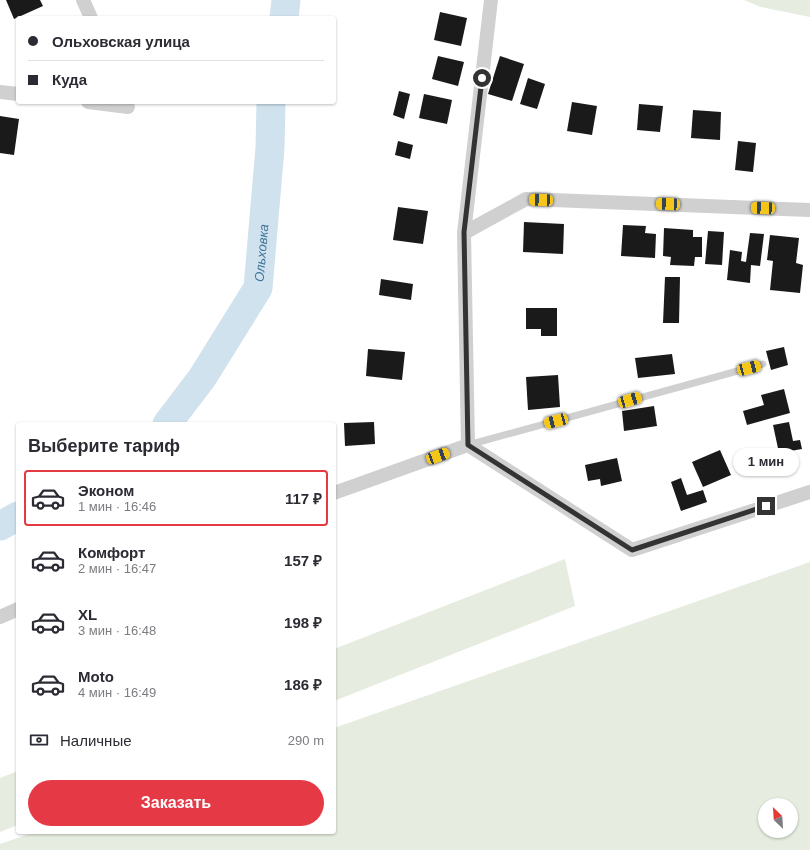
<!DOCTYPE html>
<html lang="ru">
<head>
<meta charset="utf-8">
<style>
  body { margin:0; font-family:Arial,sans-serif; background:#f7f7f7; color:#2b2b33; height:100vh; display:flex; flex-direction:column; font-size:15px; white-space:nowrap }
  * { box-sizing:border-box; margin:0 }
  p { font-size:13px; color:#7c7c81 }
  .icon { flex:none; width:22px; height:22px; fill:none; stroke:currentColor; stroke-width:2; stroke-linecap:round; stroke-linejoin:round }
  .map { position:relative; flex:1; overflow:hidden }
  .side { position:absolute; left:16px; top:422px; width:320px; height:412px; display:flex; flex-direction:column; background:#fff; border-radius:4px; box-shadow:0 1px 3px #0004 }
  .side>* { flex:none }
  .top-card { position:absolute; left:16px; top:16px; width:320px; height:88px; border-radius:4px; box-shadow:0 1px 3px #0004; display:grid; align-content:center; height:88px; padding:0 12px; background:#fff }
  .needle { width:26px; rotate:335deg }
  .fabs { position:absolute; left:758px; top:798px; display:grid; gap:8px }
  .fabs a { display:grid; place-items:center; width:40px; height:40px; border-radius:50%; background:#fff; box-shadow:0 1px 3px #0004; font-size:20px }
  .end { position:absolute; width:18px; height:18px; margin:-9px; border:5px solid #333; background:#fff; box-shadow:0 0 0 2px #fff }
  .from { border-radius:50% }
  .bubble { position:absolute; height:28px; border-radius:14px; background:#fff; box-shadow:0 1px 3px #0004; font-size:13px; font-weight:800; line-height:28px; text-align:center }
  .car { position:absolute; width:12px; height:24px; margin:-12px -6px; border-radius:5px; box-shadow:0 0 3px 1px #0007; background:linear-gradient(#f5c518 24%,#345 0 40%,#f5c518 0 76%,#345 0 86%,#f5c518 0) }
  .top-card b { display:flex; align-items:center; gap:14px; height:38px; font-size:15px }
  .top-card b+b { border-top:1px solid #e1e1e2 }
  .top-card i { width:10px; height:10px; background:#2b2b33 }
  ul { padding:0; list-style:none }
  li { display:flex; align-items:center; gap:12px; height:56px; margin:0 8px 6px; padding:0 4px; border:2px solid transparent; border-radius:4px }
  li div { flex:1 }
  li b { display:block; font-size:15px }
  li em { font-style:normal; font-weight:800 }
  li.on { border-color:#e63946 }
  li>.icon { width:36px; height:36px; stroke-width:1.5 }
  h2 { padding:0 12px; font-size:18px; line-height:48px }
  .pay { display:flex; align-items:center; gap:10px; height:44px; padding:0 12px; font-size:15px }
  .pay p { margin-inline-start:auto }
  .primary-button { display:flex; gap:8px; margin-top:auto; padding:8px 12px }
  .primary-button a { flex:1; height:46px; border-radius:24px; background:#e63946; color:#fff; font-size:16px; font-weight:800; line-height:46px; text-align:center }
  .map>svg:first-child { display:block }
  .green { fill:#e6ecdf; fill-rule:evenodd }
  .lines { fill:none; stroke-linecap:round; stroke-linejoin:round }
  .river { stroke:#cfe2ee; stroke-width:29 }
  .building { fill:#1a1a1a }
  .service { stroke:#d0d0d0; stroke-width:7 }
  .minor { stroke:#d0d0d0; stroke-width:14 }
  .route { stroke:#333; stroke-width:5 }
  .labels { text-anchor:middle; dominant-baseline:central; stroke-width:4; stroke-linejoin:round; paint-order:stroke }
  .water-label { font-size:13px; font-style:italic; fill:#3f7597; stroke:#fff }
</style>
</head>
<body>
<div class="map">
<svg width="810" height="850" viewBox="0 0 810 850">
  <rect width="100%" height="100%" fill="#fff"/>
  <g class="green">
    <path d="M 744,0 L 810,0 L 810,17 L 761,7 Z"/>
    <path d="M 565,559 L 575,606 L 334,701 L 334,649 Z"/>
    <path d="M 810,562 L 810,850 L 0,850 L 0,844 L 35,832 L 334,832 L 334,728 ZM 765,805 L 791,805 L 791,831 L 765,831 Z"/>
    <path d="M 18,771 L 18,825 L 0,832 L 0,778 Z"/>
  </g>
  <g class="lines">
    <g class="river">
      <path d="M 284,18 L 286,0"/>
      <path id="s1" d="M 167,424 L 202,378 L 258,288 L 270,148 L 271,102"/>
      <path d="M 0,526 L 18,516"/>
    </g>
  </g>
  <g class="building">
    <path d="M 6,0 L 40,0 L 43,6 L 14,19 Z"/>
    <path d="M 440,12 L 467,18 L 461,46 L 434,40 Z"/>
    <path d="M 438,56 L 464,62 L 458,86 L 432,79 Z"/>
    <path d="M 500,56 L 524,64 L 512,101 L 488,94 Z"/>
    <path d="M 528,78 L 545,84 L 537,109 L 520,104 Z"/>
    <path d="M 399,91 L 410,94 L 404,119 L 393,115 Z"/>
    <path d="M 424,94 L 452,100 L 447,124 L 419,118 Z"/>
    <path d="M 572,102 L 597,106 L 592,135 L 567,131 Z"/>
    <path d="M 639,104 L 663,106 L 660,132 L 637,130 Z"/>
    <path d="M 693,110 L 721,112 L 720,140 L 691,138 Z"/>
    <path d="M 0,116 L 19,119 L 14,155 L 0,153 Z"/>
    <path d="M 398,141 L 413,145 L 410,159 L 395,155 Z"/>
    <path d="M 738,141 L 756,143 L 753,172 L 735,170 Z"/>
    <path d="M 398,207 L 428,211 L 423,244 L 393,240 Z"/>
    <path d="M 524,222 L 564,224 L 563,254 L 523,252 Z"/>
    <path d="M 623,225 L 646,226 L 645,233 L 656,234 L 655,258 L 621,256 Z"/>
    <path d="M 664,228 L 693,230 L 693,237 L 702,237 L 702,257 L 695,257 L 694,266 L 670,265 L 671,257 L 663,256 Z"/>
    <path d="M 708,231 L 724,232 L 722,265 L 705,264 Z"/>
    <path d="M 750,233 L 764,234 L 760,266 L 751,265 L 750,283 L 727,280 L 730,250 L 742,252 L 741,261 L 746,262 Z"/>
    <path d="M 770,235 L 799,238 L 796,263 L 803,265 L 800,293 L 770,290 L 773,261 L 767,260 Z"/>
    <path d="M 665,277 L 680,277 L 679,323 L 663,323 Z"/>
    <path d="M 381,279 L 413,284 L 411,300 L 379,295 Z"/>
    <path d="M 526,308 L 557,308 L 557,336 L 541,336 L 541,329 L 526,329 Z"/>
    <path d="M 784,347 L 788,365 L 771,370 L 766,351 Z"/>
    <path d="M 368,349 L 405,352 L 402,380 L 366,376 Z"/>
    <path d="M 672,354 L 675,374 L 638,378 L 635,358 Z"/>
    <path d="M 558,375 L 560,407 L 528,410 L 526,377 Z"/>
    <path d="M 784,389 L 790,413 L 747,425 L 743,411 L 764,405 L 761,395 Z"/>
    <path d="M 654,406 L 657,426 L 624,431 L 622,411 Z"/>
    <path d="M 374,422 L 375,444 L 345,446 L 344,423 Z"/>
    <path d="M 789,422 L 793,441 L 800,440 L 802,449 L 779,453 L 773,425 Z"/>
    <path d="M 720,450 L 731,475 L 703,487 L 692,462 Z"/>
    <path d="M 617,458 L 622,481 L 601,486 L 600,479 L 588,481 L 585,465 Z"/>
    <path d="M 681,478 L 687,495 L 703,490 L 707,502 L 681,511 L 671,482 Z"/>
  </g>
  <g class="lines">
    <path class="service" d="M 468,445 L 763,364"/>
    <g class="minor">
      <path d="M 83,0 L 91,18"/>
      <path d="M 0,92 L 18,94"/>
      <path d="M 88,102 L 128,107 L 126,102"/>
      <path d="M 464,233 L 526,199 L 810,210"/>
      <path d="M 468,445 L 464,233 L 491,0"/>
      <path d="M 468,445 L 632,550 L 810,492"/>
      <path d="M 334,493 L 468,445"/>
      <path d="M 0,617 L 18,609"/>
    </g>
  </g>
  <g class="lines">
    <path class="route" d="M 482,78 L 464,232 L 468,445 L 632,550 L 766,506"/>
  </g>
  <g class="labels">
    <g class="water-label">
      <text stroke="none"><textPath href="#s1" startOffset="199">Ольховка</textPath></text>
    </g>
  </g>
</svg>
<div class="fabs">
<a><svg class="needle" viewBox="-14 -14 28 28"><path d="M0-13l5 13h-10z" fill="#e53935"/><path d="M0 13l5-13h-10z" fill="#7c7c81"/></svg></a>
</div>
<i class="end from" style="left:482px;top:78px"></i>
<i class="end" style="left:766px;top:506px"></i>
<div class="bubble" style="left:733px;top:448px;width:66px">1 мин</div>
<i class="car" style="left:541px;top:200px;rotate:272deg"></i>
<i class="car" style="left:668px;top:204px;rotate:272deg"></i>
<i class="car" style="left:763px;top:208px;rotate:272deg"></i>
<i class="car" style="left:749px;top:368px;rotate:75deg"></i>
<i class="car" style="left:630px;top:400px;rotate:74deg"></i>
<i class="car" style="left:556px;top:421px;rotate:255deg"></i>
<i class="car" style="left:438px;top:456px;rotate:70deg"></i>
<div class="top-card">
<b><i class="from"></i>Ольховская улица</b>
<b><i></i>Куда</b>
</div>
<section class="side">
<h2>Выберите тариф</h2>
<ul>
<li class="on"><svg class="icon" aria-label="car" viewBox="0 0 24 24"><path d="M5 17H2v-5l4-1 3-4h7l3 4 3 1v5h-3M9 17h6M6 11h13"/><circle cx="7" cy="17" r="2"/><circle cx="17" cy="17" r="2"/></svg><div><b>Эконом</b><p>1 мин · 16:46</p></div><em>117 ₽</em></li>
<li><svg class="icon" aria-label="car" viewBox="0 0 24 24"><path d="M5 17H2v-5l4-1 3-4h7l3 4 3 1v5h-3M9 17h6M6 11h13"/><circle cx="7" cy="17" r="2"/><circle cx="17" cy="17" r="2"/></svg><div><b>Комфорт</b><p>2 мин · 16:47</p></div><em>157 ₽</em></li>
<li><svg class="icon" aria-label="car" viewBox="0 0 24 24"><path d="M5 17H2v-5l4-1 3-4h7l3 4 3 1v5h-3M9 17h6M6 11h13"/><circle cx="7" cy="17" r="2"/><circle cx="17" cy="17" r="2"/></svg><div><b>XL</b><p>3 мин · 16:48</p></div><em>198 ₽</em></li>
<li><svg class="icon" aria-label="car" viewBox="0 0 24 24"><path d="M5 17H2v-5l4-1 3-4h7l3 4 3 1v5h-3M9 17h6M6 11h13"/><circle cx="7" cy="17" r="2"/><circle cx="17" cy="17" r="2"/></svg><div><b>Moto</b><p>4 мин · 16:49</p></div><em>186 ₽</em></li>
</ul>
<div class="pay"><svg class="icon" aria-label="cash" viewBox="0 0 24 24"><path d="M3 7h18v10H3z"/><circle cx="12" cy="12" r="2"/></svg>Наличные<p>290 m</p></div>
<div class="primary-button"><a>Заказать</a></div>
</section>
</div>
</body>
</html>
